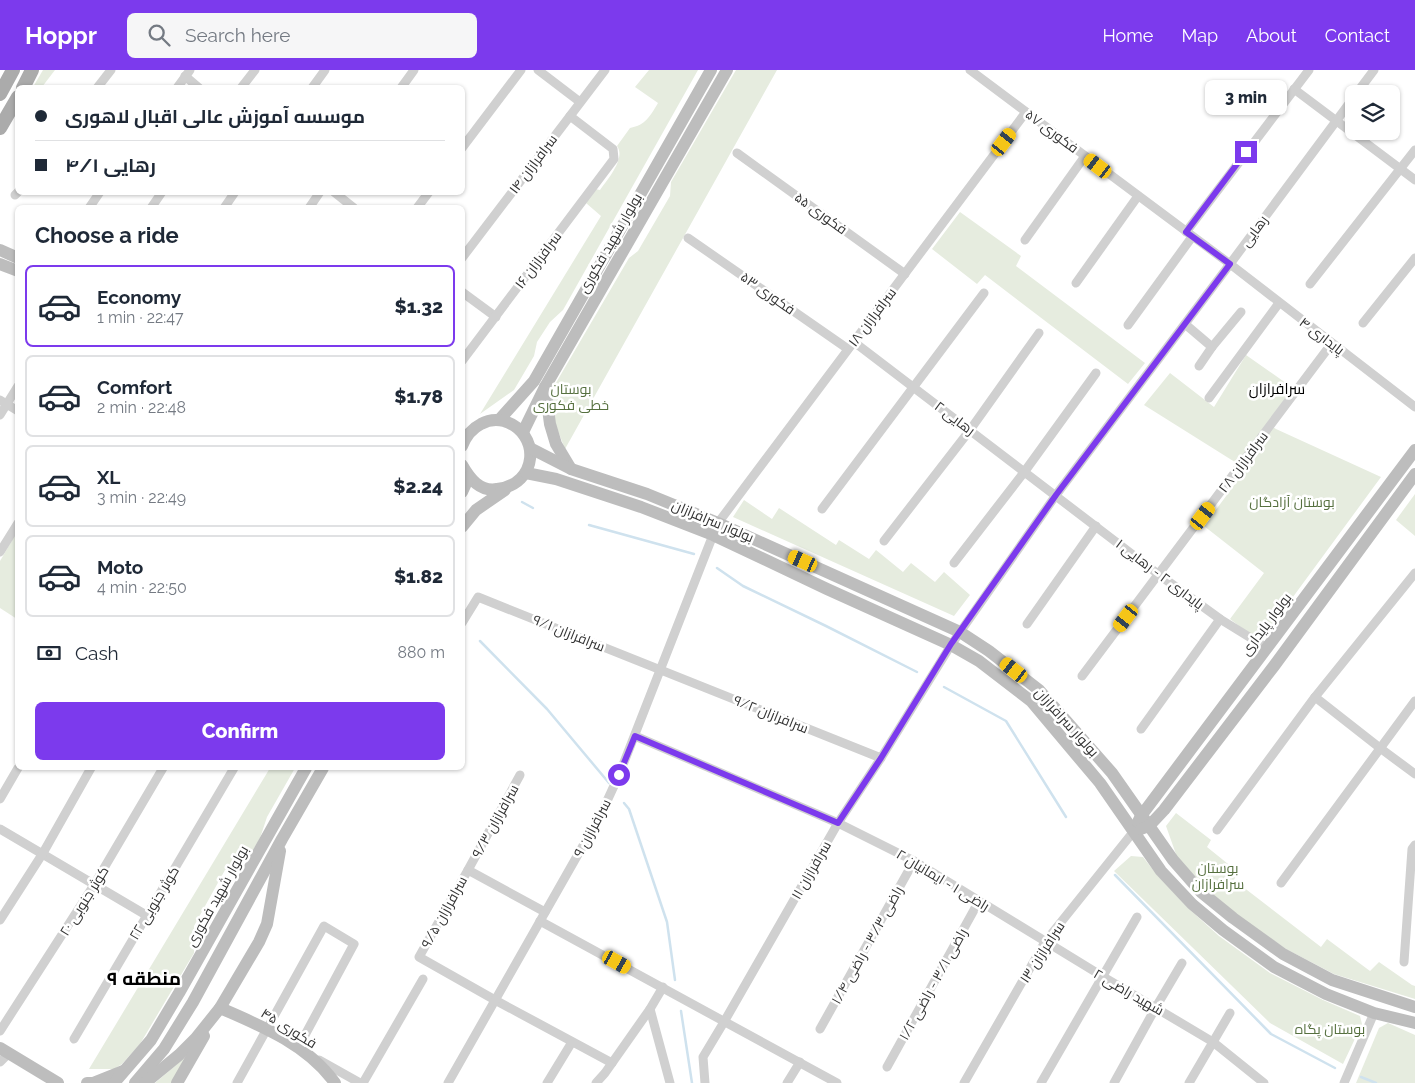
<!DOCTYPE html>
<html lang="en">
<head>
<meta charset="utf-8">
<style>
  body { margin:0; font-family:Raleway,Cairo,sans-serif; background:#f6f6f7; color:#1f2937; height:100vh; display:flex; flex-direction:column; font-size:19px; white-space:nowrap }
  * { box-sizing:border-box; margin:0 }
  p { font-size:16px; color:#747a83 }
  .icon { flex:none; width:28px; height:28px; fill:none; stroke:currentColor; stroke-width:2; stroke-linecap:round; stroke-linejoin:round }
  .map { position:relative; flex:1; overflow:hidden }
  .sheet { position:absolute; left:15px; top:135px; width:450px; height:565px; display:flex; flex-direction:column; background:#fff; border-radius:8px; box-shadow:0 1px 4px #0004 }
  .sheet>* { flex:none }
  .guide { position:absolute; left:15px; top:15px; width:450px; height:110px; border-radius:8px; box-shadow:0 1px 4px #0004; display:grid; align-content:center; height:110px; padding:0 20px; background:#fff }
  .controls { position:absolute; left:1345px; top:15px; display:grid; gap:10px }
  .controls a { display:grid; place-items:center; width:55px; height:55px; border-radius:8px; background:#fff; box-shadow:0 1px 4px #0004; font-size:25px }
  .end { position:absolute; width:22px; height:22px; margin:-11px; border:6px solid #7c3aed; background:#fff; box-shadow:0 0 0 2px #fff }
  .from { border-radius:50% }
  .bubble { position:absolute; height:35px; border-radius:8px; background:#fff; box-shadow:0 1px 4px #0004; font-size:16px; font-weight:800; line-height:35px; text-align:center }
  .car { position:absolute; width:15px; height:30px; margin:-15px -8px; border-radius:6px; box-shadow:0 0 4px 1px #0007; background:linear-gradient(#f5c518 24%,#345 0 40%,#f5c518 0 76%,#345 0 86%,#f5c518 0) }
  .guide b { display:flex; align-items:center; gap:18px; height:48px; font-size:19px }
  .guide b+b { border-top:1px solid #e0e1e3 }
  .guide i { width:12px; height:12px; background:#1f2937 }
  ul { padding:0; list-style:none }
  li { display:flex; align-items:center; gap:15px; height:82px; margin:0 10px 8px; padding:0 10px; border:2px solid #e0e1e3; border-radius:8px }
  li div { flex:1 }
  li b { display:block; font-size:19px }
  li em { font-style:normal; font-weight:800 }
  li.active { border-color:#7c3aed }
  li>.icon { width:45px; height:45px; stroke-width:1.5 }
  h2 { padding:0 20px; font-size:22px; line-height:60px }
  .pay { display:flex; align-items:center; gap:12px; height:55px; padding:0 20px; font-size:19px }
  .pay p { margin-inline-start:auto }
  .primary-button { display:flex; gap:10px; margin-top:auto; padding:10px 20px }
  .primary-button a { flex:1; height:58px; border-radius:8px; background:#7c3aed; color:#fff; font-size:20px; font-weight:800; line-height:58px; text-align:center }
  header { display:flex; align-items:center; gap:30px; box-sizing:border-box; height:70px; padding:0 25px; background:#7c3aed; color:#fff }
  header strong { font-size:24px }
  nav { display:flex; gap:28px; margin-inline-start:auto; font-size:18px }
  .search { width:350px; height:45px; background:#f6f6f7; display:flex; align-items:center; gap:12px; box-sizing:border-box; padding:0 18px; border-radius:8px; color:#747a83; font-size:19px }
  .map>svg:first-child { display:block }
  .green { fill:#e6ecdf }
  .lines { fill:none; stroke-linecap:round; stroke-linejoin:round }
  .stream { stroke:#cfe2ee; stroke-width:2.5 }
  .street { stroke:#d0d0d0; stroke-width:9 }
  .secondary { stroke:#bdbdbd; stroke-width:12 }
  .primary { stroke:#ababab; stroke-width:14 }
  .route { stroke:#7c3aed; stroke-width:6 }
  .labels { text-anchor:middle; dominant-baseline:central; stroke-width:5; stroke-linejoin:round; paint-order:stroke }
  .street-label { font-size:14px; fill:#333; stroke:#fff }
  .park-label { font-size:14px; fill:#56703f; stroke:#fff }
  .neighbourhood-label { font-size:15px; fill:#000; stroke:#fff }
  .district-label { font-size:19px; font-weight:bold; fill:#000; stroke:#fff }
</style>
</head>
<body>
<header>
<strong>Hoppr</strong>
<div class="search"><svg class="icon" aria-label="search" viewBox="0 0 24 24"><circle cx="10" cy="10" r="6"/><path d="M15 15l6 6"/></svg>Search here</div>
<nav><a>Home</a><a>Map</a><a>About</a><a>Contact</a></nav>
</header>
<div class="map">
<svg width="1415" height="1013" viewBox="0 0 1415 1013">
  <rect width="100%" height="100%" fill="#fff"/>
  <g class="green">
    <path d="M 43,0 L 55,0 L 42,17 L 33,17 Z"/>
    <path d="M 649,0 L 698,0 L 563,240 L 550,252 L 537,272 L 534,286 L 514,320 L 480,344 L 601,146 L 586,133 L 595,119 L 600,120 C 608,109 626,88 617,76 L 630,58 C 646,55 650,46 658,33 L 635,17 Z"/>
    <path d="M 736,0 L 777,0 L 565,379 L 555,353 L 550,323 L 629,188 L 638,181 L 670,126 L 671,112 Z"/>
    <path d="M 960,142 L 1021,186 L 1016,196 L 1145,293 L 1128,314 L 985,205 L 977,214 L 932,179 Z"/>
    <path d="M 1246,285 L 1293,318 L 1267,353 L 1276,359 L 1381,407 L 1260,572 L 1230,549 L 1264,503 L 1204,456 L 1246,399 L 1144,335 L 1170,303 L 1214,337 Z"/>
    <path d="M 1415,424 L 1415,466 L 1396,450 Z"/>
    <path d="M 744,430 L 772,449 L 779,438 L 836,475 L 839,470 L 869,489 L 876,480 L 903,502 L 911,493 L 935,512 L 944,502 L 970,525 L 954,546 L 733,447 Z"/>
    <path d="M 17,462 L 17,549 L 0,538 L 0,491 Z"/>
    <path d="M 270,698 L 295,698 L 267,747 L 260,768 L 252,782 L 225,800 L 194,856 L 194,883 L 140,974 L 122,994 L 114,999 L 89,999 Z"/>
    <path d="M 1176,743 L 1211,770 L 1207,777 L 1238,802 L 1234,810 L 1321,877 L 1327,869 L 1370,901 L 1379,892 L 1412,915 L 1415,916 L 1415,929 L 1334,904 L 1286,879 L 1236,844 L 1206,818 L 1177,787 L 1166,756 Z"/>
    <path d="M 1131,786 L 1143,787 L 1157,805 L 1188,838 L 1219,866 L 1270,903 L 1323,930 L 1360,946 L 1362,954 L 1343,994 L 1270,953 L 1114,801 Z"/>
    <path d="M 1388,953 L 1415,965 L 1415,1013 L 1356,1013 L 1379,958 Z"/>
    <path d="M 196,978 L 175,1013 L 155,1013 Z"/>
  </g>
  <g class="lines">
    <g class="stream">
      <path d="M 522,432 L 533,438"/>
      <path d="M 589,455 L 694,484"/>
      <path d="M 717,498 L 743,516 L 826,556 L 917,602"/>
      <path d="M 480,571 L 547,639 L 609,713"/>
      <path d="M 944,617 L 1006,651 L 1066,747"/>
      <path d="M 624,733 L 629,739 L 667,852 L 675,910"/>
      <path d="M 1115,805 L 1271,964 L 1335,998"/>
      <path d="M 681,941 L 692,1013"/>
      <path d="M 1361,1007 L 1376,1013"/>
    </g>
    <g class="street">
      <path d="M 538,0 L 580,32"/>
      <path d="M 970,0 L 1230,194 L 1415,337"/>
      <path d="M 185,6 L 199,18"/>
      <path d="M 97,18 L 111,0"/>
      <path d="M 177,18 L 190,0"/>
      <path d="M 241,18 L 255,0"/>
      <path d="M 312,18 L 325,0"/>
      <path d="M 401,18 L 414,0"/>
      <path d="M 1294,19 L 1415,110"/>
      <path d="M 1356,24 L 1374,0"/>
      <path d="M 462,78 L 521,0"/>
      <path d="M 737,83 L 905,204"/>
      <path d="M 334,122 L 354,138"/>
      <path d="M 15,125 L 18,122"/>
      <path d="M 89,138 L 100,122"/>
      <path d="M 151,138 L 162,122"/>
      <path d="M 224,138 L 235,122"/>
      <path d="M 309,138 L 320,122"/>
      <path d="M 417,138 L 429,122"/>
      <path d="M 1186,162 L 1309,0"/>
      <path d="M 688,168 L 848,279"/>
      <path d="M 1025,170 L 1085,86"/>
      <path d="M 462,188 L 605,0"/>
      <path d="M 1076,213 L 1138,126"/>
      <path d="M 1310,214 L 1415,80"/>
      <path d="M 462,222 L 496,247"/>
      <path d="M 1363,253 L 1415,188"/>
      <path d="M 1185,254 L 1212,277"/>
      <path d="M 1128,255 L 1192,167"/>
      <path d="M 854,272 L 1158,504 L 1220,549 L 1267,578"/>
      <path d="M 462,291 L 614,89 L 613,79 L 570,46"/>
      <path d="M 1199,296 L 1212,277 L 1241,242"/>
      <path d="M 1209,328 L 1279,233"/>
      <path d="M 0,330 L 18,341"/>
      <path d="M 0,345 L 18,316"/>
      <path d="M 822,439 L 984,223"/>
      <path d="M 718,453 L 1026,42"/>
      <path d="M 884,471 L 970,360 L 1039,263"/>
      <path d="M 0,482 L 18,453"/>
      <path d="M 954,493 L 1025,401 L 1096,303"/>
      <path d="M 462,553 L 478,527 L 881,688"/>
      <path d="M 1027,554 L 1096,456"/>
      <path d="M 1082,606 L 1332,273"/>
      <path d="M 1315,627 L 1380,678 L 1415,704"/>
      <path d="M 1141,659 L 1220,549"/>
      <path d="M 635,666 L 838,753 L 914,791 L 1102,906 L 1213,972 L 1264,1013"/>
      <path d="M 520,705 L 468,800 L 545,842"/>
      <path d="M 0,729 L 18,698"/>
      <path d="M 0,759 L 146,845"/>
      <path d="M 1217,760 L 1315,627 L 1415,503"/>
      <path d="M 468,800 L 419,887 L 495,930 L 612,993"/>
      <path d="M 1281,813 L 1415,631"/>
      <path d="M 0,850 L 43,783 L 91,698"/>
      <path d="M 540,851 L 837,1013"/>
      <path d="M 1404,892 L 1412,779 L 1415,775"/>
      <path d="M 650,939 L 670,1013"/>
      <path d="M 820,959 L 914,791"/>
      <path d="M 0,961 L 94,815 L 163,698"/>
      <path d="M 74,969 L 234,698"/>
      <path d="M 319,990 L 360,1013"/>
      <path d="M 0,992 L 8,984"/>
      <path d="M 887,997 L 979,831"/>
      <path d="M 237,1013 L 324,856 L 354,874 L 298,978"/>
      <path d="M 363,1013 L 423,909"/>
      <path d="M 448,1013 L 601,744 L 619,705 L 713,465"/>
      <path d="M 547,1013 L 572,972"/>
      <path d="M 596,1013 L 605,1003 L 650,939 L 663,917"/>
      <path d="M 705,1013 L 703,987 L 724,952 L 838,753 L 881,688 L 951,575 L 1056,425 L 1230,194 L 1354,27"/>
      <path d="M 787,1013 L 800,992"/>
      <path d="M 964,1013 L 1045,872 L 1134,761"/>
      <path d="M 1041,1013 L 1137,847"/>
      <path d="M 1114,1013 L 1156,937 L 1182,893"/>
      <path d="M 1189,1013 L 1230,943"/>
      <path d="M 1344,1013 L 1374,943"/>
    </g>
    <g class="secondary">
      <path d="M 0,180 L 18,188"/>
      <path d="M 0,194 L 18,201"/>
      <path d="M 545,317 L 550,354 L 556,374 L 571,399"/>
      <path d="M 499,350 L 534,311 L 711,0"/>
      <path d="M 523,362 L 545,317 L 727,0"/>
      <path d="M 462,376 C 466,366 471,359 481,354 C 488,350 496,349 504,351 C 542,363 538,415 497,419 C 480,422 470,409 462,395"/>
      <path d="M 530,378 L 571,399 L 647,424 L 718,453 L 960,562 L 989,581 L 1039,620 L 1112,703 L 1173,790 L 1201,822 L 1233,848 L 1283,884 L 1332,910 L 1415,937"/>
      <path d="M 526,403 L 556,409 L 641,437 L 713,465 L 827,519 L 951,575 L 979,591 L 1031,631 L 1100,713 L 1161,801 L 1192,834 L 1223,860 L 1274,897 L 1326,924 L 1374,943 L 1415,953"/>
      <path d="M 462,422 L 469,407"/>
      <path d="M 462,457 L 476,440 L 505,420"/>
      <path d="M 1138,752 L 1141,746 L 1415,380"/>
      <path d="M 1141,759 L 1149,756 L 1164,740 L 1274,596 L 1415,404"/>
      <path d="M 220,938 C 262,956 308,975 335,1013"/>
      <path d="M 0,978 L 58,1013"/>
      <path d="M 87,1013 L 93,1013 L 123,1001"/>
      <path d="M 114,1013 L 151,970 L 179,923 L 306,698"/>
      <path d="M 135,1013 L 164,979 L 193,932 L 282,769 L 323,698"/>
      <path d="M 145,1013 L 179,985 L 196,968 L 220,938 L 259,872 L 267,854 L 280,781"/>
      <path d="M 177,1013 L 204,966"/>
    </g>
    <g class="primary">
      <path d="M 23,18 L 32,0"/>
      <path d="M 0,24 L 13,0"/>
      <path d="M 0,58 L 18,27"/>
    </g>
  </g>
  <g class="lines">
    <path class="route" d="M 619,705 L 635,666 L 838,753 L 881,688 L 951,574 L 1056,425 L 1230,194 L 1186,162 L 1246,82"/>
  </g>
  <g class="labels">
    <g class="street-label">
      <text transform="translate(1052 61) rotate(37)">فکوری ۵۷</text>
      <text transform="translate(533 94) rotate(-53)">سرافرازان ۱۴</text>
      <text transform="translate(821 143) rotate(36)">فکوری ۵۵</text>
      <text transform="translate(1254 161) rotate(-54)">رهایی</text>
      <text transform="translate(610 173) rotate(-60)">بولوار شهید فکوری</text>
      <text transform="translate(538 190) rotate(-53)">سرافرازان ۱۶</text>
      <text transform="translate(768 223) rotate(35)">فکوری ۵۳</text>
      <text transform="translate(872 247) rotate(-53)">سرافرازان ۱۸</text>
      <text transform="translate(1322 266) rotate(37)">پایداری ۴</text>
      <text transform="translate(955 348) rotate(37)">رهایی ۲</text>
      <text transform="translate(1243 392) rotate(-53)">سرافرازان ۲۸</text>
      <text transform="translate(713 451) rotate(23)">بولوار سرافرازان</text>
      <text transform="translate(1160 504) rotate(37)">پایداری ۲ - رهایی ۱</text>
      <text transform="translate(1266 554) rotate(-53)">بولوار پایداری</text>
      <text transform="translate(569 563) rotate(22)">سرافرازان ۹/۱</text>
      <text transform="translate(771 644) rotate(22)">سرافرازان ۹/۲</text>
      <text transform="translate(1067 652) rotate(48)">بولوار سرافرازان</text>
      <text transform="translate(495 751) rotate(-61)">سرافرازان ۹/۳</text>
      <text transform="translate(592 758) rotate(-62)">سرافرازان ۹</text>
      <text transform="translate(811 800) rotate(-60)">سرافرازان ۱۱</text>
      <text transform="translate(943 810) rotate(31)">راضی ۱ - ایمانیان ۲</text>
      <text transform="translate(217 826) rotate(-61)">بولوار شهید فکوری</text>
      <text transform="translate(84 831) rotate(-58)">کوثر جنوبی ۲۰</text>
      <text transform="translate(154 833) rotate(-59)">کوثر جنوبی ۲۲</text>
      <text transform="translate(444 842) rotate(-61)">سرافرازان ۹/۵</text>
      <text transform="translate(867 875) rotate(-61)">راضی ۳/۳ - راضی ۱/۴</text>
      <text transform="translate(1042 882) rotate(-57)">سرافرازان ۱۳</text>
      <text transform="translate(933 914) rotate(-61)">راضی ۳/۱ - راضی ۱/۲</text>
      <text transform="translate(1129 922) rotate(30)">شهید راضی ۲</text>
      <text transform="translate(289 958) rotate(32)">فکوری ۴۵</text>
    </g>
    <g class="park-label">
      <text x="571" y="319">بوستان<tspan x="571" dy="16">خطی فکوری</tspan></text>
      <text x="1292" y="432">بوستان آزادگان</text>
      <text x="1218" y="798">بوستان<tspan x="1218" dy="16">سرافرازان</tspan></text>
      <text x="1330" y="959">بوستان پگاه</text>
    </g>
    <g class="neighbourhood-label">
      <text x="1277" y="319">سرافرازان</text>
    </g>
    <g class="district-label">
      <text x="144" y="908">منطقه ۹</text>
    </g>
  </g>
</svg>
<div class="controls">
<a><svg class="icon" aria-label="layers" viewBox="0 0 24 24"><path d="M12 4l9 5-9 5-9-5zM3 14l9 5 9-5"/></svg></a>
</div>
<i class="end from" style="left:619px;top:705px"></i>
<i class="end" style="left:1246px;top:82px"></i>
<div class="bubble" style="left:1205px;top:10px;width:82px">3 min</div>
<i class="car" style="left:1004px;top:72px;rotate:37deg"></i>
<i class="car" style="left:1098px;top:96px;rotate:307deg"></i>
<i class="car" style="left:1203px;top:446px;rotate:37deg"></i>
<i class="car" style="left:803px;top:491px;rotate:294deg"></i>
<i class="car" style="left:1126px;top:548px;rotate:217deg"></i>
<i class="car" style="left:1014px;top:600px;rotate:308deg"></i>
<i class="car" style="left:617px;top:892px;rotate:119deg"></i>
<div class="guide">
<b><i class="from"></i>موسسه آموزش عالی اقبال لاهوری</b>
<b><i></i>رهایی ۴/۱</b>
</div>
<section class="sheet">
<h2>Choose a ride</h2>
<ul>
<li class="active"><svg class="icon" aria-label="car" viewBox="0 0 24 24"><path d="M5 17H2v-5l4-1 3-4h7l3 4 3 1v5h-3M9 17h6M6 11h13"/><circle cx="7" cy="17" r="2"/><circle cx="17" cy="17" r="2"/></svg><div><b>Economy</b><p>1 min · 22:47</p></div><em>$1.32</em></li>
<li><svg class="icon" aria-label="car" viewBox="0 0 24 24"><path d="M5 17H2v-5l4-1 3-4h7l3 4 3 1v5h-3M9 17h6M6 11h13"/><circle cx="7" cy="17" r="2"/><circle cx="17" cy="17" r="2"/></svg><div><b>Comfort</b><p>2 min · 22:48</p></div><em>$1.78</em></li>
<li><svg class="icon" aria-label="car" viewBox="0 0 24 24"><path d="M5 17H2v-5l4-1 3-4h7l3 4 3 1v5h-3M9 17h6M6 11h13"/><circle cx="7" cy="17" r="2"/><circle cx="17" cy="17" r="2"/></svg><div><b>XL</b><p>3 min · 22:49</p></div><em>$2.24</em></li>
<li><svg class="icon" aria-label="car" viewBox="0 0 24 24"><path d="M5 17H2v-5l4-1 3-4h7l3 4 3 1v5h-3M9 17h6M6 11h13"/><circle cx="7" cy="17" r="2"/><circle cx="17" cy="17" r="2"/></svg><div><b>Moto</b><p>4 min · 22:50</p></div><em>$1.82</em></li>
</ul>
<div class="pay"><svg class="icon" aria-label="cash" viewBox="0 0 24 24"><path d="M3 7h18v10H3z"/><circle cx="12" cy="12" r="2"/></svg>Cash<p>880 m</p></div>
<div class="primary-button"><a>Confirm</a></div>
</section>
</div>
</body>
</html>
